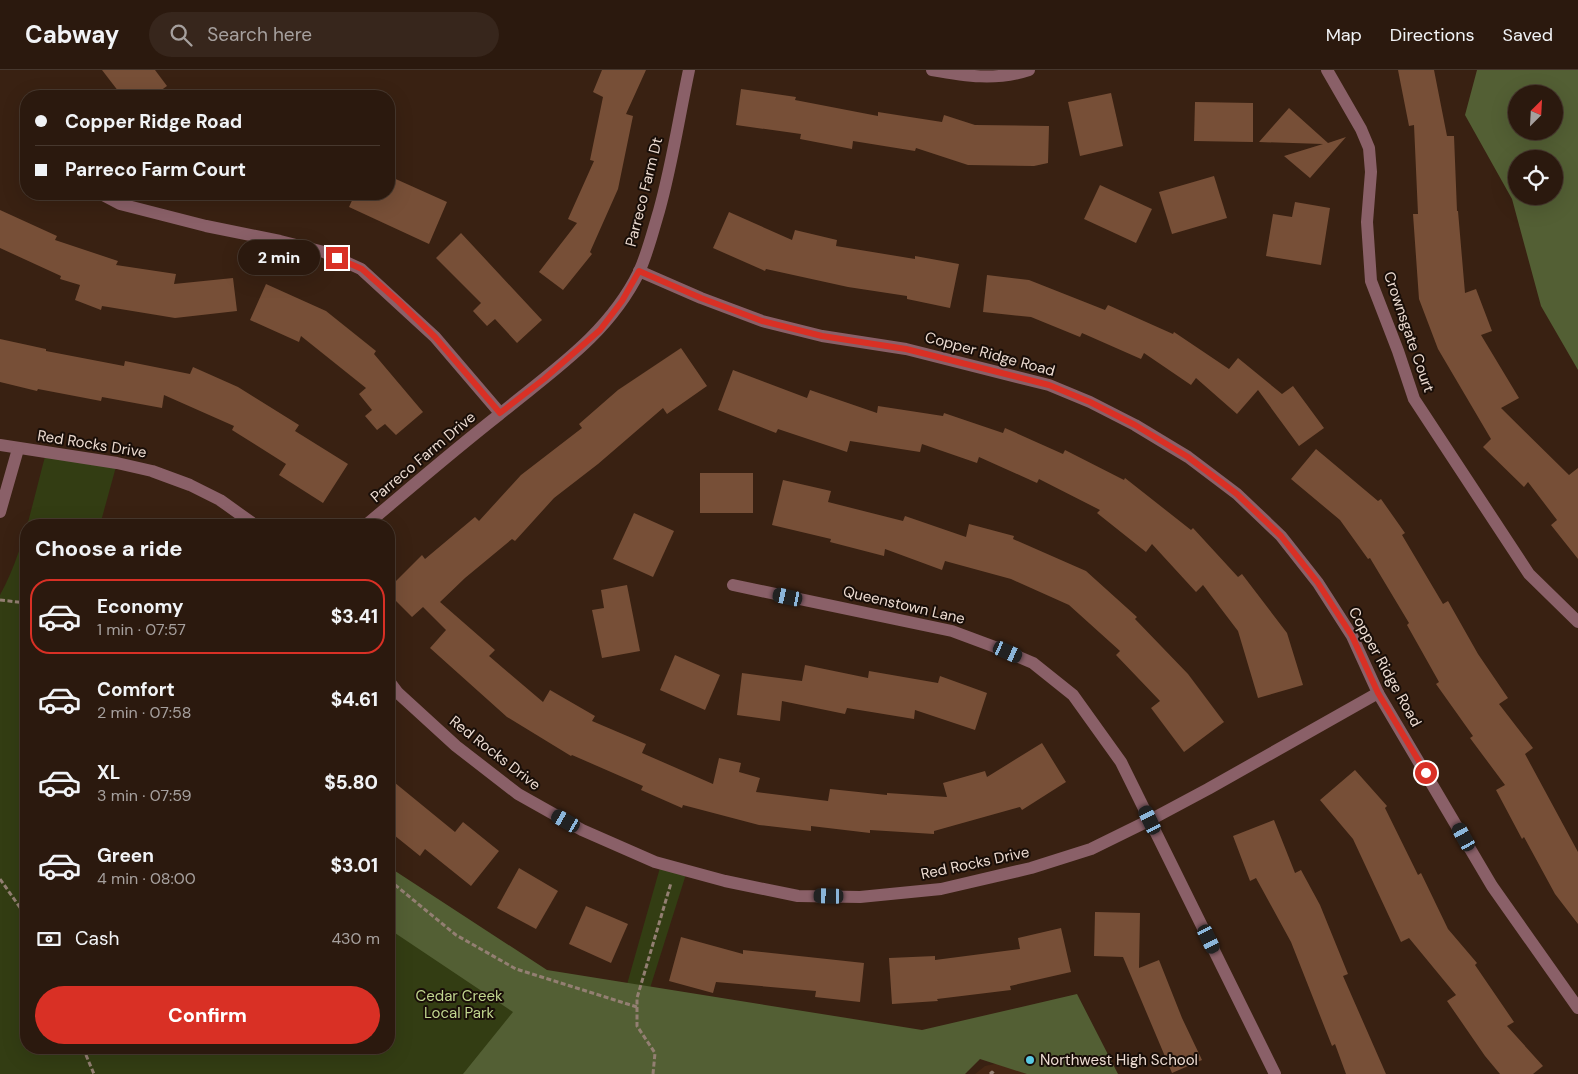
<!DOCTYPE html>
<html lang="en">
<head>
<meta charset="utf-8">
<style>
  body { margin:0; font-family:"DM Sans",sans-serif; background:#37261c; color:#f1f3f6; height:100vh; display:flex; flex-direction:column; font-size:19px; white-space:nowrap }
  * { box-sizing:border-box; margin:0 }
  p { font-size:16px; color:#a6a09e }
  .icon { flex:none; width:28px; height:28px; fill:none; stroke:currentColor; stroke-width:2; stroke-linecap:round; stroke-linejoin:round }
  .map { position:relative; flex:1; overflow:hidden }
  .details { position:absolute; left:20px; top:449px; width:375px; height:535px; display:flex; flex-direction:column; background:#2b190e; border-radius:20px; box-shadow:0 5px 20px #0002,0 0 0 1px #47382e }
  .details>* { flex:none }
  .hud { position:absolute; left:20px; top:20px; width:375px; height:110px; border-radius:20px; box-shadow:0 5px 20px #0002,0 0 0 1px #47382e; display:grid; align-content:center; height:110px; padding:0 15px; background:#2b190e }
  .needle { width:32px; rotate:24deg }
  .tools { position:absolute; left:1508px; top:15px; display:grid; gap:10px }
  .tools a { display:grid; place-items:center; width:55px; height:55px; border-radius:50%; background:#2b190e; box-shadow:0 5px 20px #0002,0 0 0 1px #47382e; font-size:25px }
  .end { position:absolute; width:22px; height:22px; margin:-11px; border:6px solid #d93025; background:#fff; box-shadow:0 0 0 2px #fff }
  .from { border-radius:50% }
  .bubble { position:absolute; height:35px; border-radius:18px; background:#2b190e; box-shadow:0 5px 20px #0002,0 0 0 1px #47382e; font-size:16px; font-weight:800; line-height:35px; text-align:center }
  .car { position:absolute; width:15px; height:30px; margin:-15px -8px; border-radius:6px; box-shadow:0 0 4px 1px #0007; background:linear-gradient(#222 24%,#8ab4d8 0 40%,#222 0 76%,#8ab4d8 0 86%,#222 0) }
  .hud b { display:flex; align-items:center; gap:18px; height:48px; font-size:19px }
  .hud b+b { border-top:1px solid #47382e }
  .hud i { width:12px; height:12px; background:#f1f3f6 }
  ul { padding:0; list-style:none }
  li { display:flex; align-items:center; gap:15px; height:75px; margin:0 10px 8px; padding:0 5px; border:2px solid transparent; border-radius:20px }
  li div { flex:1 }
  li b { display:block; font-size:19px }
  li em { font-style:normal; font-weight:800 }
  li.on { border-color:#d93025 }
  li>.icon { width:45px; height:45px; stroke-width:1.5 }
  h2 { padding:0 15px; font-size:22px; line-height:60px }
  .pay { display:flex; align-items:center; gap:12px; height:55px; padding:0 15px; font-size:19px }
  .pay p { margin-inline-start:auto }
  .cta { display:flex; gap:10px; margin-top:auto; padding:10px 15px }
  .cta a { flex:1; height:58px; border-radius:30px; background:#d93025; color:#fff; font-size:20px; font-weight:800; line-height:58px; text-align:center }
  header { display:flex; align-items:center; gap:30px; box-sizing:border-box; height:70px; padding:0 25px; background:#2b190e; border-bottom:1px solid #47382e }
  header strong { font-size:24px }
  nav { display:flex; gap:28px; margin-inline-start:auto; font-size:18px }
  .search { width:350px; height:45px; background:#37261c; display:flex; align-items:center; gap:12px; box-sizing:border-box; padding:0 18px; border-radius:28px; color:#a6a09e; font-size:19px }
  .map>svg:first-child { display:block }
  .built { fill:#462714 }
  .green { fill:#333d13 }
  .forest { fill:#535f34; fill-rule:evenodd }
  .building { fill:#774f37 }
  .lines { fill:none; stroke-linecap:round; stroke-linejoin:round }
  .path { stroke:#937f72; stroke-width:3; stroke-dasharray:5 2.5; stroke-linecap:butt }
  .minor { stroke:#8a6068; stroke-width:12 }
  .route { stroke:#d93025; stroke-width:6 }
  .poi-dot { fill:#58c9e3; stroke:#190e08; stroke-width:2 }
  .labels { text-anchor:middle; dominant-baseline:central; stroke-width:4; stroke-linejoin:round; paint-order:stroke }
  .street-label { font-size:15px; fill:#eddcd2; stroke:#190e08 }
  .park-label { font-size:15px; fill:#c1d68f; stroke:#190e08 }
  .poi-label { font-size:15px; fill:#eddcd2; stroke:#190e08; text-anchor:start }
</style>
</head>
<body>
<header>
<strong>Cabway</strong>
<div class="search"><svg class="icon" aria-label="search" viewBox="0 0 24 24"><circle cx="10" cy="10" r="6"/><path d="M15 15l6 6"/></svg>Search here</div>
<nav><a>Map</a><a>Directions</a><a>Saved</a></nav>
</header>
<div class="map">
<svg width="1578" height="1004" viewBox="0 0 1578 1004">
  <rect width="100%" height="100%" fill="#392112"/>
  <path class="built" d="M 1043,984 L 1055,1004 L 975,1004 L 985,996 Z"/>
  <path class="green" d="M 46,383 L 117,393 L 100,455 L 26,455 L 26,978 L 389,978 L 389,798 L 407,812 L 538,898 L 624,925 L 661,794 L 687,801 L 645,934 L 697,1004 L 0,1004 L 0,525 C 24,481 33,430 46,383 Z"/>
  <g class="forest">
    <path d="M 1477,0 L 1578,0 L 1578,300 L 1541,236 L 1512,129 L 1465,45 ZM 1516,24 L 1554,24 L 1554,61 L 1516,61 ZM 1516,89 L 1554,89 L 1554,126 L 1516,126 Z"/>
    <path d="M 389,797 L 547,900 L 922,960 L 1077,924 L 1118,1004 L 1027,1004 L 980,989 L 965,1004 L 463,1004 L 513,942 L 389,859 Z"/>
  </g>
  <g class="building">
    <path d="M 102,0 L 155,0 L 167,16 L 153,26 L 122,26 Z"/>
    <path d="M 602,0 L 646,0 L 626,44 L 633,46 L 618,119 L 590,182 L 592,184 L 563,220 L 539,202 L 577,153 L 568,149 L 594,91 L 590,90 L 603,27 L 593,22 Z"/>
    <path d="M 1398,0 L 1434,0 L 1447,66 L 1454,66 L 1457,141 L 1458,141 L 1465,223 L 1476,219 L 1492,261 L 1481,265 L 1519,328 L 1501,338 L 1569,405 L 1578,398 L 1578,489 L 1551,455 L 1557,450 L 1528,412 L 1524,417 L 1483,377 L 1491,369 L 1438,279 L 1419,229 L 1413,144 L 1418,144 L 1414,55 L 1409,56 Z"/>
    <path d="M 741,19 L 796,27 L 795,30 L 878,46 L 878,42 L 942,52 L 944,45 L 975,55 L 1049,56 L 1048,93 L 1034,96 L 968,95 L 916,78 L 915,81 L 853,71 L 852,79 L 800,69 L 801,64 L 736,55 Z"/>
    <path d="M 1111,23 L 1123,76 L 1080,86 L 1068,32 Z"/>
    <path d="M 1195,32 L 1253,33 L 1253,72 L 1194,71 Z"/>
    <path d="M 1289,38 L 1328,73 L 1346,67 L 1310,108 L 1284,86 L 1323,74 L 1259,72 Z"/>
    <path d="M 389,106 L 447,132 L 429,174 L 349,137 L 355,124 L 389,124 Z"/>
    <path d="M 1214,106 L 1227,148 L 1172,164 L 1159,122 Z"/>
    <path d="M 1100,115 L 1152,139 L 1136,173 L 1084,149 Z"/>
    <path d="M 1295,132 L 1330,138 L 1321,195 L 1266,186 L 1273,144 L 1292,147 Z"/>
    <path d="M 0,140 L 57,166 L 55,170 L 118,191 L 116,195 L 176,204 L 174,214 L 233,208 L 237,241 L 175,248 L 102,236 L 101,240 L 75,230 L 80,215 L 60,209 L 61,206 L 0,178 Z"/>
    <path d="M 729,142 L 792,170 L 795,160 L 837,170 L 836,176 L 915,189 L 915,186 L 959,194 L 950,238 L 907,229 L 907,226 L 848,217 L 766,199 L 765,201 L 713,178 Z"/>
    <path d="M 461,163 L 542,250 L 517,273 L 495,249 L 487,256 L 473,241 L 481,233 L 436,188 Z"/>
    <path d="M 987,205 L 1029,210 L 1105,240 L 1108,235 L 1173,264 L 1174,262 L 1229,299 L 1238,288 L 1282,324 L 1293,316 L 1324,358 L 1299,376 L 1258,320 L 1237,344 L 1196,308 L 1191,315 L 1144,283 L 1141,289 L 1082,263 L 1080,267 L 1031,247 L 983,242 Z"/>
    <path d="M 266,214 L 326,241 L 376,281 L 374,284 L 423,342 L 396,365 L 385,354 L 377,360 L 365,346 L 372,340 L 359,324 L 366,318 L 301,266 L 299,272 L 250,250 Z"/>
    <path d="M 0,269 L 46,279 L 46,281 L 124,296 L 125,291 L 190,304 L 193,297 L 238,317 L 299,355 L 295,361 L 348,394 L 323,433 L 279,405 L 286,394 L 232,360 L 234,356 L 164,325 L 162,338 L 102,327 L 101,331 L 38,319 L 37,321 L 0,312 Z"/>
    <path d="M 681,278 L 707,316 L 667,344 L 663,338 L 598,394 L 554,428 L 515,471 L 512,469 L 465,508 L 440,532 L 495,580 L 489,586 L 543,632 L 550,620 L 595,646 L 592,651 L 646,674 L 642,683 L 713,714 L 719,688 L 741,693 L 739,702 L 760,708 L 756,722 L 828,731 L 830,719 L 887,725 L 887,723 L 947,727 L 943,713 L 985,701 L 987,707 L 1042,673 L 1066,712 L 1022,740 L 1020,737 L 934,761 L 934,764 L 870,760 L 870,763 L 811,756 L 811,761 L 759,755 L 683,735 L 682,738 L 641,720 L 643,716 L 572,685 L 571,686 L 507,647 L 430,578 L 446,560 L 423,537 L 412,547 L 389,524 L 389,518 L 422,485 L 425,489 L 475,447 L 479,451 L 521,405 L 582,358 L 579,354 L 618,320 Z"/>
    <path d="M 733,300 L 807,328 L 810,320 L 877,343 L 878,336 L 943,346 L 944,343 L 1003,363 L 1005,358 L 1063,384 L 1065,380 L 1124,410 L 1125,408 L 1191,460 L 1193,458 L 1238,507 L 1242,504 L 1287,563 L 1303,615 L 1258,628 L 1238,561 L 1203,515 L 1196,522 L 1152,474 L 1146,482 L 1097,443 L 1100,440 L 1039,409 L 1037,413 L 979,387 L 977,393 L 922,374 L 920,382 L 850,371 L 847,382 L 778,359 L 776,363 L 718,340 Z"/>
    <path d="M 1316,379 L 1378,431 L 1381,429 L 1405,463 L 1402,465 L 1443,534 L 1448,531 L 1478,584 L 1508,628 L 1499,634 L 1533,678 L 1525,684 L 1578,782 L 1578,854 L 1555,824 L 1524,767 L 1522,769 L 1496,720 L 1505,715 L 1470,668 L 1473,666 L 1436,614 L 1439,612 L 1407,555 L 1409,553 L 1370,488 L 1368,489 L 1340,450 L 1291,409 Z"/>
    <rect x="700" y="403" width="53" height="40"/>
    <path d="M 783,410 L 831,421 L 828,432 L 903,451 L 905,446 L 966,467 L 969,454 L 1014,466 L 1013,469 L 1086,501 L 1137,547 L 1135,549 L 1188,604 L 1224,652 L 1184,682 L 1151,638 L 1160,631 L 1116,585 L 1120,581 L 1069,535 L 1011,509 L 945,491 L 942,500 L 885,479 L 884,486 L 830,472 L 831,469 L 772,455 Z"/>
    <path d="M 634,443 L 674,461 L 653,507 L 613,489 Z"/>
    <path d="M 627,515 L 640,581 L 602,588 L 592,540 L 604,538 L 601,520 Z"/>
    <path d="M 675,585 L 720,605 L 705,640 L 660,620 Z"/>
    <path d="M 805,595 L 868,608 L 869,601 L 938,613 L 940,606 L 987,623 L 975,660 L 915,640 L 914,649 L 847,638 L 845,644 L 782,631 L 780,651 L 737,645 L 742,603 L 802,611 Z"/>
    <path d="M 1355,700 L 1387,736 L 1385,738 L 1418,805 L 1421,803 L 1448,859 L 1477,893 L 1475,895 L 1514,952 L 1507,956 L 1543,996 L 1533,1004 L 1500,1004 L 1485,986 L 1447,931 L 1456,925 L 1409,868 L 1401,872 L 1353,769 L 1320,730 Z"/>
    <path d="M 389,708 L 455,762 L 463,752 L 499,781 L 471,816 L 425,779 L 420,786 L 389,761 Z"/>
    <path d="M 1274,750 L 1295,803 L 1301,800 L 1320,835 L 1348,904 L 1343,906 L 1386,1004 L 1346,1004 L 1335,974 L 1332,976 L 1291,872 L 1256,808 L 1250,811 L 1233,766 Z"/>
    <path d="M 519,798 L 558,821 L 536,859 L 497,838 Z"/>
    <path d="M 586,836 L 628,854 L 611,893 L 569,874 Z"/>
    <path d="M 1095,842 L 1140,843 L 1139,898 L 1159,890 L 1182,948 L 1202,990 L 1172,1003 L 1123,887 L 1094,886 Z"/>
    <path d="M 1061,858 L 1071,902 L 1010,916 L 1011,920 L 937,929 L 938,931 L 892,934 L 889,888 L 935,886 L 935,890 L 1020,879 L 1018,868 Z"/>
    <path d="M 681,867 L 743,884 L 743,880 L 864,893 L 860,932 L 815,927 L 816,921 L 716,912 L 713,923 L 669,911 Z"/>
  </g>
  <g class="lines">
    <g class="path">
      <path d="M 0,530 L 26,533"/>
      <path d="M 0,809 L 26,846"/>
      <path d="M 389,810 L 456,865 L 516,899 L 637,937"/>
      <path d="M 83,978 L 94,1004"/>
      <path d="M 653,1004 L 655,983 L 637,956 L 637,928 L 671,813"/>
      <path d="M 990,1004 L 992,1002 L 994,1004"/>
    </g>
    <g class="minor">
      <path d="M 932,0 C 965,6 996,11 1029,0"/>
      <path d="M 1327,0 L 1361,59 L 1369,78 L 1371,102 L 1367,152 L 1371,211 L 1398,281 L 1414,329 L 1529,504 L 1578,552"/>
      <path d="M 101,124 L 120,134 L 206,156 L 280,171 L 324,182 L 361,199 L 435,267 L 500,343"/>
      <path d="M 639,201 L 701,228 L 762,251 L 822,266 L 906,279 L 1049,315 L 1090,332 L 1135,355 L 1188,387 L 1237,424 L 1281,466 L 1318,513 L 1352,566 L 1378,623 L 1492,816 L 1578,938"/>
      <path d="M 0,375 L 117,393 L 152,401 L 190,415 L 220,430 L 255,455"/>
      <path d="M 0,442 L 18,379"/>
      <path d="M 366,455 C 410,418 454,380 500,344 C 552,301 608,265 639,202 C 648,182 653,161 659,141 C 672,95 679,47 689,0"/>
      <path d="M 733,515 L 952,561 L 995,577 L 1033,593 L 1073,625 L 1121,692 L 1275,1004"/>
      <path d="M 389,611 L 398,623 L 456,676 L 518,724 L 582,760 L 655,792 L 725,811 L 798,826 L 860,827 L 941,819 L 1031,798 L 1091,779 L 1150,750 L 1208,719 L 1378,623"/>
    </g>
  </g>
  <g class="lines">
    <path class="route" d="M 337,188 L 362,199 L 399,232 L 435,267 L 500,343 L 544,309 L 600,260 L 622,231 L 639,201 L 701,228 L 762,251 L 822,266 L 906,279 L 1049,315 L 1090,332 L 1135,355 L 1188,387 L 1237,424 L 1281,466 L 1318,513 L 1352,566 L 1378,623 L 1426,703"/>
  </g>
  <circle class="poi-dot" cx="1030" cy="990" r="5"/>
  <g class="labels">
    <g class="street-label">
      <text transform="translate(644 122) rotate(-76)">Parreco Farm Dt</text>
      <text transform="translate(1409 262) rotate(71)">Crownsgate Court</text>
      <text transform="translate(990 284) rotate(15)">Copper Ridge Road</text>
      <text transform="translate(92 374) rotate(9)">Red Rocks Drive</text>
      <text transform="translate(423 387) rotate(-40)">Parreco Farm Drive</text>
      <text transform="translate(904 535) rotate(13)">Queenstown Lane</text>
      <text transform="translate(1385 597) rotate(61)">Copper Ridge Road</text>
      <text transform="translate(495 683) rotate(38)">Red Rocks Drive</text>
      <text transform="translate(975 793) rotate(-12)">Red Rocks Drive</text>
    </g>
    <g class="park-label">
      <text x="459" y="926">Cedar Creek<tspan x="459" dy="17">Local Park</tspan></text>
    </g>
    <g class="poi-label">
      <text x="1040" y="990">Northwest High School</text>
    </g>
  </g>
</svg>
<div class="tools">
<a><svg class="needle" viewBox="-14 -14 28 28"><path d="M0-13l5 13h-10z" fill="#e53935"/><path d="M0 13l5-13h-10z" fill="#a6a09e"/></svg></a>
<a><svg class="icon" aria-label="locate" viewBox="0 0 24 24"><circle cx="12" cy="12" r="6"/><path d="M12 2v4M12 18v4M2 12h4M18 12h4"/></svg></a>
</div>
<i class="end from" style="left:1426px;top:703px"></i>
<i class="end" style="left:337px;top:188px"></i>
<div class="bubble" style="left:238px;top:170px;width:82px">2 min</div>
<i class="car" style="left:788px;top:527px;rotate:282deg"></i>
<i class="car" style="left:1008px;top:582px;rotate:114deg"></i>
<i class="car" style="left:1150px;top:750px;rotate:334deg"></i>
<i class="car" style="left:566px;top:751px;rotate:300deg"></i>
<i class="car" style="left:1464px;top:767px;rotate:331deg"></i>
<i class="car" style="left:829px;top:826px;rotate:271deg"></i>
<i class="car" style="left:1209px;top:869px;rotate:154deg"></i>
<div class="hud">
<b><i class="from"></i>Copper Ridge Road</b>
<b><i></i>Parreco Farm Court</b>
</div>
<section class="details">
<h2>Choose a ride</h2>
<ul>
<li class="on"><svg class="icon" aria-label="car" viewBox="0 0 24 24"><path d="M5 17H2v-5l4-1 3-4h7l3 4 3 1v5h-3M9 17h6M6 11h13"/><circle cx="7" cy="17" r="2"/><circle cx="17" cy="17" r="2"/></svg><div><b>Economy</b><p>1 min · 07:57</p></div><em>$3.41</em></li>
<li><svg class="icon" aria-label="car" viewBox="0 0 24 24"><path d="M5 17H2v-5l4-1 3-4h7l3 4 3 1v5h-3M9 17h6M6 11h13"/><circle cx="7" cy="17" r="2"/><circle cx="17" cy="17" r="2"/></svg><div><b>Comfort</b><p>2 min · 07:58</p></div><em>$4.61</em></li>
<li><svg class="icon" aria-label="car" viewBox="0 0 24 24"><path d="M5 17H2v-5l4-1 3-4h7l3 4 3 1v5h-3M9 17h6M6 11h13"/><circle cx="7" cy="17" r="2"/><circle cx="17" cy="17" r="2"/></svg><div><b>XL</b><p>3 min · 07:59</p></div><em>$5.80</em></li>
<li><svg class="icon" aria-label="car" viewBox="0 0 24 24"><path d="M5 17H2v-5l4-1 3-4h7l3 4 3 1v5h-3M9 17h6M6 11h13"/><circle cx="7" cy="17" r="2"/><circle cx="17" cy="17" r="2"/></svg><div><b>Green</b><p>4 min · 08:00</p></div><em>$3.01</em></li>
</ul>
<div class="pay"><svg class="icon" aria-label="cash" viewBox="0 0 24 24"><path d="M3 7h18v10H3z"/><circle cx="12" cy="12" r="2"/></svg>Cash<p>430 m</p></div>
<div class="cta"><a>Confirm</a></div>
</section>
</div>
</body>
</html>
